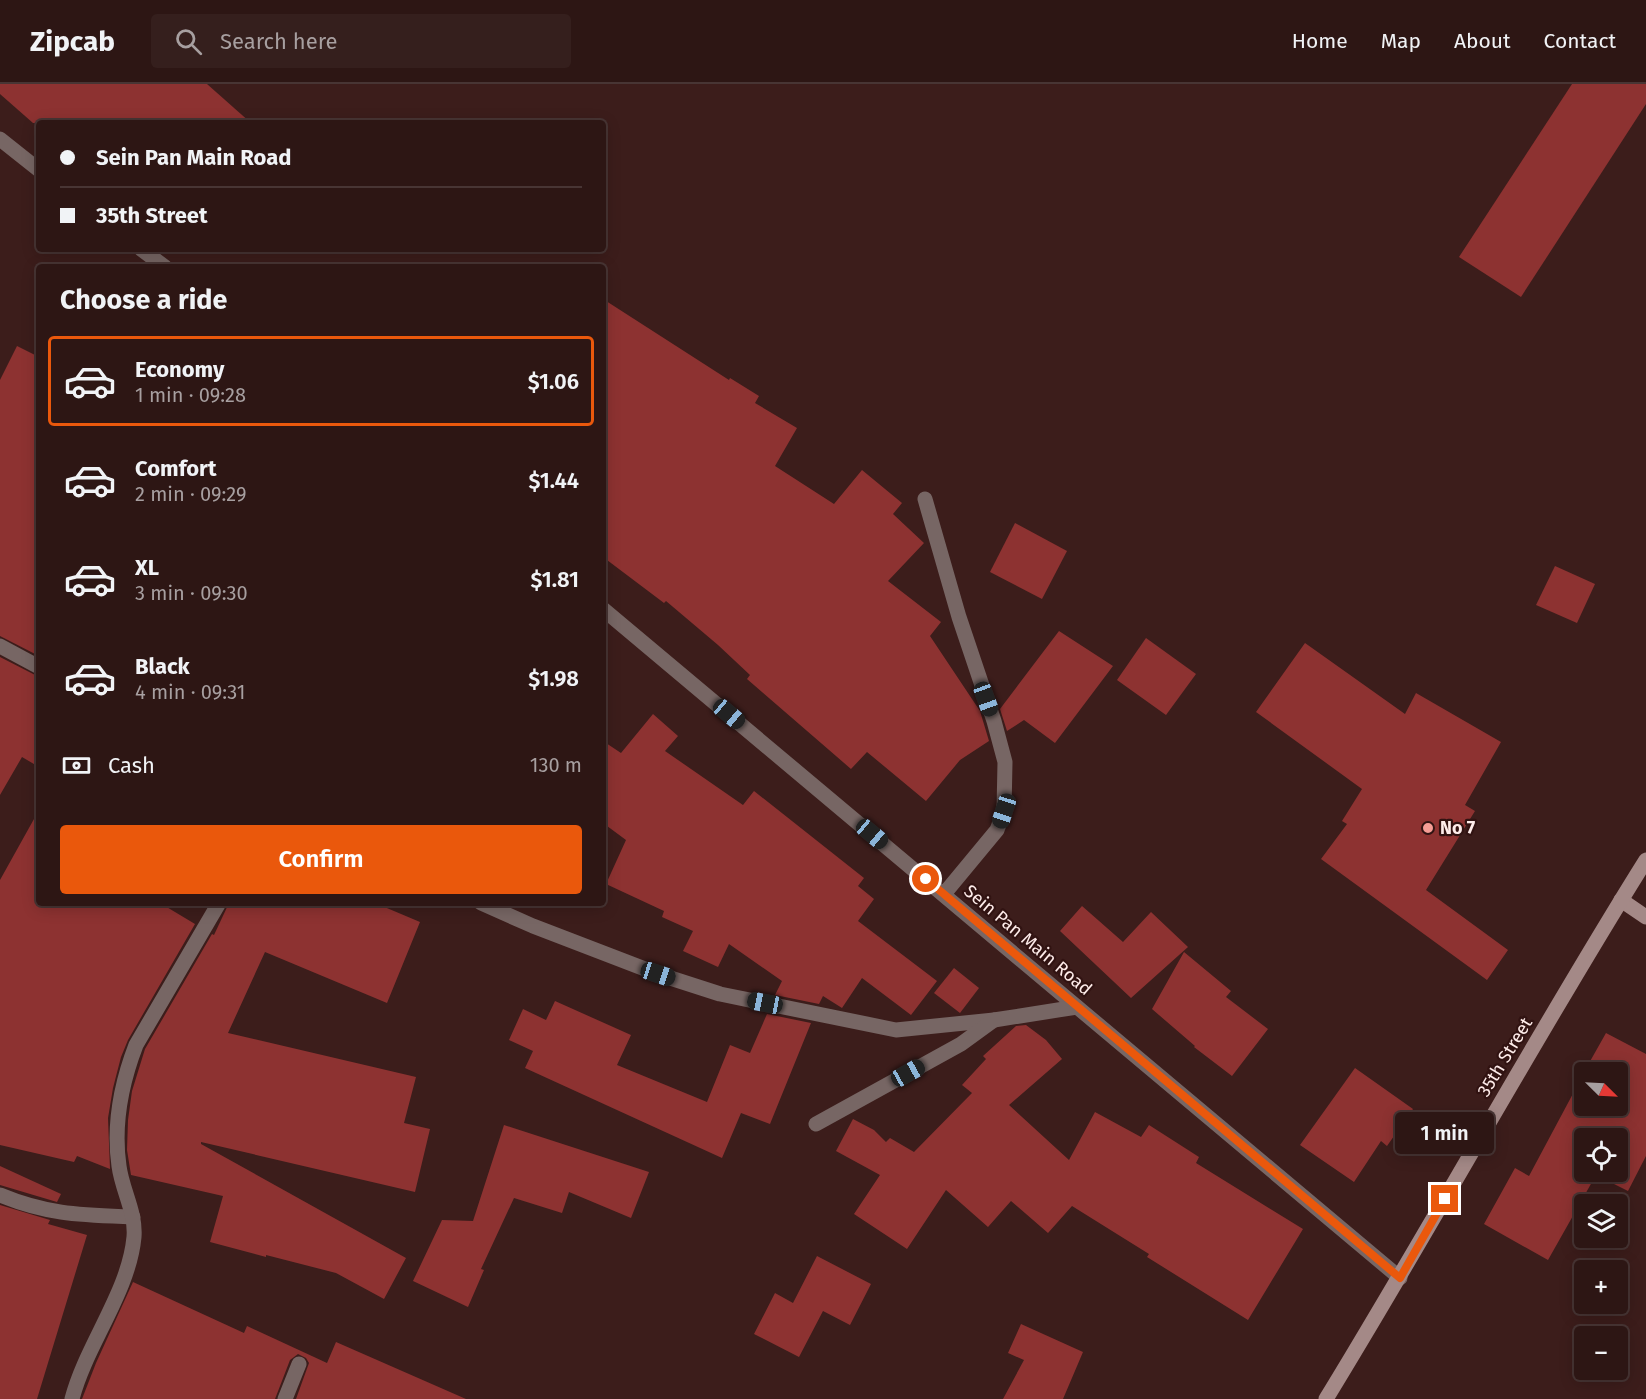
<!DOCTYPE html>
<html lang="en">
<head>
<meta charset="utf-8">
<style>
  body { margin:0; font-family:"Fira Sans",sans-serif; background:#351f1d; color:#f1f3f6; height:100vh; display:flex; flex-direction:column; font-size:22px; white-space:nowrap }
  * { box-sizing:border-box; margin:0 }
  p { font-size:20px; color:#a79fa0 }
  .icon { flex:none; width:33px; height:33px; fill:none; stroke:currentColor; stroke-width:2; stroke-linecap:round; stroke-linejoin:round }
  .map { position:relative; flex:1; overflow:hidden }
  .sheet { position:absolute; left:36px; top:180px; width:570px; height:642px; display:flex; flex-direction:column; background:#2d1614; border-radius:6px; box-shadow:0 3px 15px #0003,0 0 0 2px #483534 }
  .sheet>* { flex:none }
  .banner { position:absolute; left:36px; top:36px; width:570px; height:132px; border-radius:6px; box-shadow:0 3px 15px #0003,0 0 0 2px #483534; display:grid; align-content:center; height:132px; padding:0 24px; background:#2d1614 }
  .needle { width:39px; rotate:114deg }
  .fabs { position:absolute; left:1574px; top:978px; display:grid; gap:12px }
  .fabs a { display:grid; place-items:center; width:54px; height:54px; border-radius:6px; background:#2d1614; box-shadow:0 3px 15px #0003,0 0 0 2px #483534; font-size:30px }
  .end { position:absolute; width:27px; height:27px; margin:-14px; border:8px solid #ea580c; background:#fff; box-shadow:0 0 0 3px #fff }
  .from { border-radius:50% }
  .bubble { position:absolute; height:42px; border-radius:6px; background:#2d1614; box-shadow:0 3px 15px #0003,0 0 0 2px #483534; font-size:20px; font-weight:600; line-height:42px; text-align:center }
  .car { position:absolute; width:18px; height:36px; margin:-18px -9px; border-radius:8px; box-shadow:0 0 4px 2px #0007; background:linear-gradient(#222 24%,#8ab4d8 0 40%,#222 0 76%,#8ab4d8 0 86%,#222 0) }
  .banner b { display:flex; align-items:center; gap:21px; height:57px; font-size:22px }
  .banner b+b { border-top:2px solid #483534 }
  .banner i { width:15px; height:15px; background:#f1f3f6 }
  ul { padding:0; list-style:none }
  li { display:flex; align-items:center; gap:18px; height:90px; margin:0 12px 9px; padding:0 12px; border:3px solid transparent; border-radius:6px }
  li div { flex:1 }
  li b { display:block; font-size:22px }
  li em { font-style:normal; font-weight:600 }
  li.selected { border-color:#ea580c }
  li>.icon { width:54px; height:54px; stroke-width:1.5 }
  h2 { padding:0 24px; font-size:27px; line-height:72px }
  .pay { display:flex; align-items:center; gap:15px; height:66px; padding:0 24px; font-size:22px }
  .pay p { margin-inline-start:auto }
  .cta { display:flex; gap:12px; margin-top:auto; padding:12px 24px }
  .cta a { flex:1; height:69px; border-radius:6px; background:#ea580c; color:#fff; font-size:24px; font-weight:600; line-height:69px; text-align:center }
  header { display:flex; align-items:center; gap:36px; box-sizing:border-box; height:84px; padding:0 30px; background:#2d1614; border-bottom:2px solid #483534 }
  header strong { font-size:28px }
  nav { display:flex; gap:33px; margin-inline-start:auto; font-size:21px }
  .search { width:420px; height:54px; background:#351f1d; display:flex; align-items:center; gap:15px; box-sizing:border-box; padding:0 21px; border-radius:6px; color:#a79fa0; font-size:22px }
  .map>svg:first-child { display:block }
  .building { fill:#8d3231; fill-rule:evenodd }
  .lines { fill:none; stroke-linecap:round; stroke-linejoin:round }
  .street { stroke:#776664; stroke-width:15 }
  .secondary { stroke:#a48987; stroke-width:15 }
  .route { stroke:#ea580c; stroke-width:8 }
  .poi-dot { fill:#f59c95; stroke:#311312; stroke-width:2 }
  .labels { text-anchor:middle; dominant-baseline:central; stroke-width:4.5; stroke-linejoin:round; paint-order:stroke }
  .poi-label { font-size:18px; font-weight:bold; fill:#feecea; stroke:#311312; text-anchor:start }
  .street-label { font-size:18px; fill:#feecea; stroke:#311312 }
</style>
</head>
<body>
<header>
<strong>Zipcab</strong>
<div class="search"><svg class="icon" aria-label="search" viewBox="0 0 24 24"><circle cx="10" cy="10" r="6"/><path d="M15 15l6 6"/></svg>Search here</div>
<nav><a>Home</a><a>Map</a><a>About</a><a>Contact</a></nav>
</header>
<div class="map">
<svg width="1646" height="1315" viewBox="0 0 1646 1315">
  <rect width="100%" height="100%" fill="#3c1d1b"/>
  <g class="building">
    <path d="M 0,0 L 207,0 L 251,39 L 33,39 L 0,10 Z"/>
    <path d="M 1572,0 L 1646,0 L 1646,20 L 1521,213 L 1459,173 Z"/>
    <path d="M 603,215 L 729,296 L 730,294 L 759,312 L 755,319 L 797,344 L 775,382 L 834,420 L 862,386 L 902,419 L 893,430 L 924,459 L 888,497 L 941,538 L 930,552 L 980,627 L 989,657 L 960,676 L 926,717 L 867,668 L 851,685 L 747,595 L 750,591 L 718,561 L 666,517 L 664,519 L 603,473 Z"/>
    <path d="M 17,262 L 39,273 L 39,572 L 0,552 L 0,296 Z"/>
    <path d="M 1015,439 L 1067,467 L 1042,515 L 990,488 Z"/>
    <path d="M 1555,482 L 1595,500 L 1577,539 L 1536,521 Z"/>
    <path d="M 1059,547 L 1113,582 L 1055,659 L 1024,636 L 1007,647 L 1000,625 Z"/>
    <path d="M 1146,554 L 1196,590 L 1166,631 L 1117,596 Z"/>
    <path d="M 1305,559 L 1405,630 L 1416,609 L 1501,658 L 1465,721 L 1475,727 L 1426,806 L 1508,866 L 1487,896 L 1321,775 L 1347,740 L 1342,737 L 1362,705 L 1256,628 Z"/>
    <path d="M 0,573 L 39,593 L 39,683 L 22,673 L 0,711 Z"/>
    <path d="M 653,630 L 678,652 L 665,667 L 743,721 L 754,707 L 864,794 L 858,802 L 874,815 L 858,837 L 937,897 L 911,931 L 862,894 L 842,924 L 823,912 L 819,920 L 775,911 L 782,897 L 729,860 L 718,883 L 683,867 L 693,847 L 662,833 L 664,827 L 606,800 L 626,756 L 603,739 L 603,657 L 621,669 Z"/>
    <path d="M 39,726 L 39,819 L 160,819 L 195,840 L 128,956 L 121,973 L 113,1004 L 108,1034 L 110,1085 L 77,1072 L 74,1078 L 0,1061 L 0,796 Z"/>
    <path d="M 229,819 L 375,819 L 420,838 L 387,919 L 265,868 L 228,949 L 416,993 L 404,1039 L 430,1045 L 415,1108 L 201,1058 L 201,1060 L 406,1174 L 384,1215 L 336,1189 L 266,1171 L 266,1173 L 210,1158 L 223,1112 L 131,1091 L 127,1066 L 128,1036 L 132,1007 L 145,965 L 212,850 L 214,851 Z"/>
    <path d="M 1082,822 L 1123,858 L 1151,828 L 1188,863 L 1131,914 L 1060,847 Z"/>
    <path d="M 1184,868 L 1231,907 L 1226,913 L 1268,945 L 1232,992 L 1194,963 L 1195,962 L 1152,925 Z"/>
    <path d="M 954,884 L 979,904 L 960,929 L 934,909 Z"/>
    <path d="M 555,917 L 631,951 L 617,981 L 707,1018 L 730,961 L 750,969 L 767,930 L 811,939 L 770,1040 L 741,1029 L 722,1074 L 525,984 L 533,967 L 509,956 L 523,925 L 546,936 Z"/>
    <path d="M 1026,941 L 1046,956 L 1062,975 L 1009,1021 L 1069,1076 L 1095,1028 L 1141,1053 L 1149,1041 L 1199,1073 L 1196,1079 L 1303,1145 L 1248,1236 L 1147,1173 L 1149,1170 L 1072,1122 L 1048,1149 L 1011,1117 L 988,1143 L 946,1106 L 907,1165 L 854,1130 L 880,1091 L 836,1067 L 853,1035 L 874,1046 L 886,1058 L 890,1054 L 914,1068 L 972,1009 L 962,1001 L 986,975 L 983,972 L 1016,942 Z"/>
    <path d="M 1606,949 L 1646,970 L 1646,1072 L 1628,1107 L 1596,1091 L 1548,1176 L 1484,1140 L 1515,1084 L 1529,1092 L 1584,989 L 1584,1022 L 1617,1022 L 1617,988 L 1584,988 ZM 1584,1054 L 1617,1054 L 1617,1088 L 1584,1088 Z"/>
    <path d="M 1355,984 L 1413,1025 L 1387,1062 L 1381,1057 L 1354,1098 L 1300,1061 Z"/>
    <path d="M 504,1041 L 649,1088 L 631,1134 L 569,1108 L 562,1129 L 514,1114 L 481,1185 L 484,1186 L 468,1223 L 413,1197 L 442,1136 L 473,1137 Z"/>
    <path d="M 0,1082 L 61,1110 L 57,1118 L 0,1101 Z"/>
    <path d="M 0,1121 L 50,1136 L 48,1140 L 87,1151 L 37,1315 L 0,1315 Z"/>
    <path d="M 817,1172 L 871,1200 L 850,1241 L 823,1227 L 799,1273 L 754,1250 L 775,1209 L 793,1219 Z"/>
    <path d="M 133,1198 L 244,1249 L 247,1242 L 327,1279 L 336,1258 L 466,1315 L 296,1315 L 309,1279 L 306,1274 L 298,1270 L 290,1276 L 275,1315 L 82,1315 L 96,1279 Z"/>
    <path d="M 1021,1240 L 1083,1268 L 1063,1315 L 1003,1315 L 1024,1276 L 1008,1269 Z"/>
  </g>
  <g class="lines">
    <g class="street">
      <path d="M 0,55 L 39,86"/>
      <path d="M 141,165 L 165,183"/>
      <path d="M 925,415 L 959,533 L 994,637 L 1005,678 L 1004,727 L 997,746 L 944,810"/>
      <path d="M 603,525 L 1400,1194"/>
      <path d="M 0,562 L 39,583"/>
      <path d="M 481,819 L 533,842 L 658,890 L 720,910 L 896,946 L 994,936 L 1077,923"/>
      <path d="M 816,1040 L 961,960 L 994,936"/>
      <path d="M 0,1111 C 48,1131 82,1131 133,1133"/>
      <path d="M 72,1315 C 86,1261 129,1208 134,1153 C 136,1128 122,1106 119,1082 C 113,1040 121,1000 136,961 L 219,819"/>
      <path d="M 285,1315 L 299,1280"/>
    </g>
    <g class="secondary">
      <path d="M 1621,816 L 1646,833"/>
      <path d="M 1326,1315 C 1435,1137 1535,953 1646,776"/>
    </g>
  </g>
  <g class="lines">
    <path class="route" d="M 926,795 L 1400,1194 L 1445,1115"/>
  </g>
  <circle class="poi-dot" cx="1428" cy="744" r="6"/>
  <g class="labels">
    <g class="poi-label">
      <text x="1440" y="744">No 7</text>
    </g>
    <g class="street-label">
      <text transform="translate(1028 856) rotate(40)">Sein Pan Main Road</text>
      <text transform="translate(1505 973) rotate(-59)">35th Street</text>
    </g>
  </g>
</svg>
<div class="fabs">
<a><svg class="needle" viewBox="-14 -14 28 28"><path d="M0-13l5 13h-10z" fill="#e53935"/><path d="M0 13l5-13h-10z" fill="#a79fa0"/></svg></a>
<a><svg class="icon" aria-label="locate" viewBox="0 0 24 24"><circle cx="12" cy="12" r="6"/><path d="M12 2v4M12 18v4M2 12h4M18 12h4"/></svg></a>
<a><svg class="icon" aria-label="layers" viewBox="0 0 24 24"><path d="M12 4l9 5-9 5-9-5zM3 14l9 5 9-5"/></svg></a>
<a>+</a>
<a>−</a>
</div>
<i class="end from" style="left:926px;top:795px"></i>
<i class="end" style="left:1445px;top:1115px"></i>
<div class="bubble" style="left:1395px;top:1028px;width:99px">1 min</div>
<i class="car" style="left:986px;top:615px;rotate:160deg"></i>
<i class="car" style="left:729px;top:630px;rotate:130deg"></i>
<i class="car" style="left:1004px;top:727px;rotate:198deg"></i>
<i class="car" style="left:872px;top:750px;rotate:130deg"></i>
<i class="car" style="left:658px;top:890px;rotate:108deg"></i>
<i class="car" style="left:765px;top:919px;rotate:281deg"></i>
<i class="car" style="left:908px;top:989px;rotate:61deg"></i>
<div class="banner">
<b><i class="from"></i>Sein Pan Main Road</b>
<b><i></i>35th Street</b>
</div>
<section class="sheet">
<h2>Choose a ride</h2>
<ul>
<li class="selected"><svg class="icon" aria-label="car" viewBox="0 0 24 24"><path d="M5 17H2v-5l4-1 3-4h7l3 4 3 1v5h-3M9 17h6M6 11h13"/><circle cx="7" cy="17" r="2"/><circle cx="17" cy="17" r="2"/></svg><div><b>Economy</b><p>1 min · 09:28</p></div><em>$1.06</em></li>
<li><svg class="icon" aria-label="car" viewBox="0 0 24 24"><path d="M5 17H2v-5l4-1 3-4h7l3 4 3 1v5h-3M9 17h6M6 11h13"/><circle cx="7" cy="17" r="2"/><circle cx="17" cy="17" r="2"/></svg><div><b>Comfort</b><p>2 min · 09:29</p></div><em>$1.44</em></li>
<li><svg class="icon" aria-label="car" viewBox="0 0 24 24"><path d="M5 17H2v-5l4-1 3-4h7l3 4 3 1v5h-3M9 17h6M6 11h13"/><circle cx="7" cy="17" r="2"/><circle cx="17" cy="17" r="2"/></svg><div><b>XL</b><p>3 min · 09:30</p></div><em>$1.81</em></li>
<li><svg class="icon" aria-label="car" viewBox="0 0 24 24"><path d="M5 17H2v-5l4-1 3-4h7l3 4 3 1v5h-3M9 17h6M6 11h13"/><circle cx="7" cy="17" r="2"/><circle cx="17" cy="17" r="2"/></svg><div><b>Black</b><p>4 min · 09:31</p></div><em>$1.98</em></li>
</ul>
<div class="pay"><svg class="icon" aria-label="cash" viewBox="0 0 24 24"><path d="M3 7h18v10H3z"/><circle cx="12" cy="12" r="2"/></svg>Cash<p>130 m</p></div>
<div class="cta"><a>Confirm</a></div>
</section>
</div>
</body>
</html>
